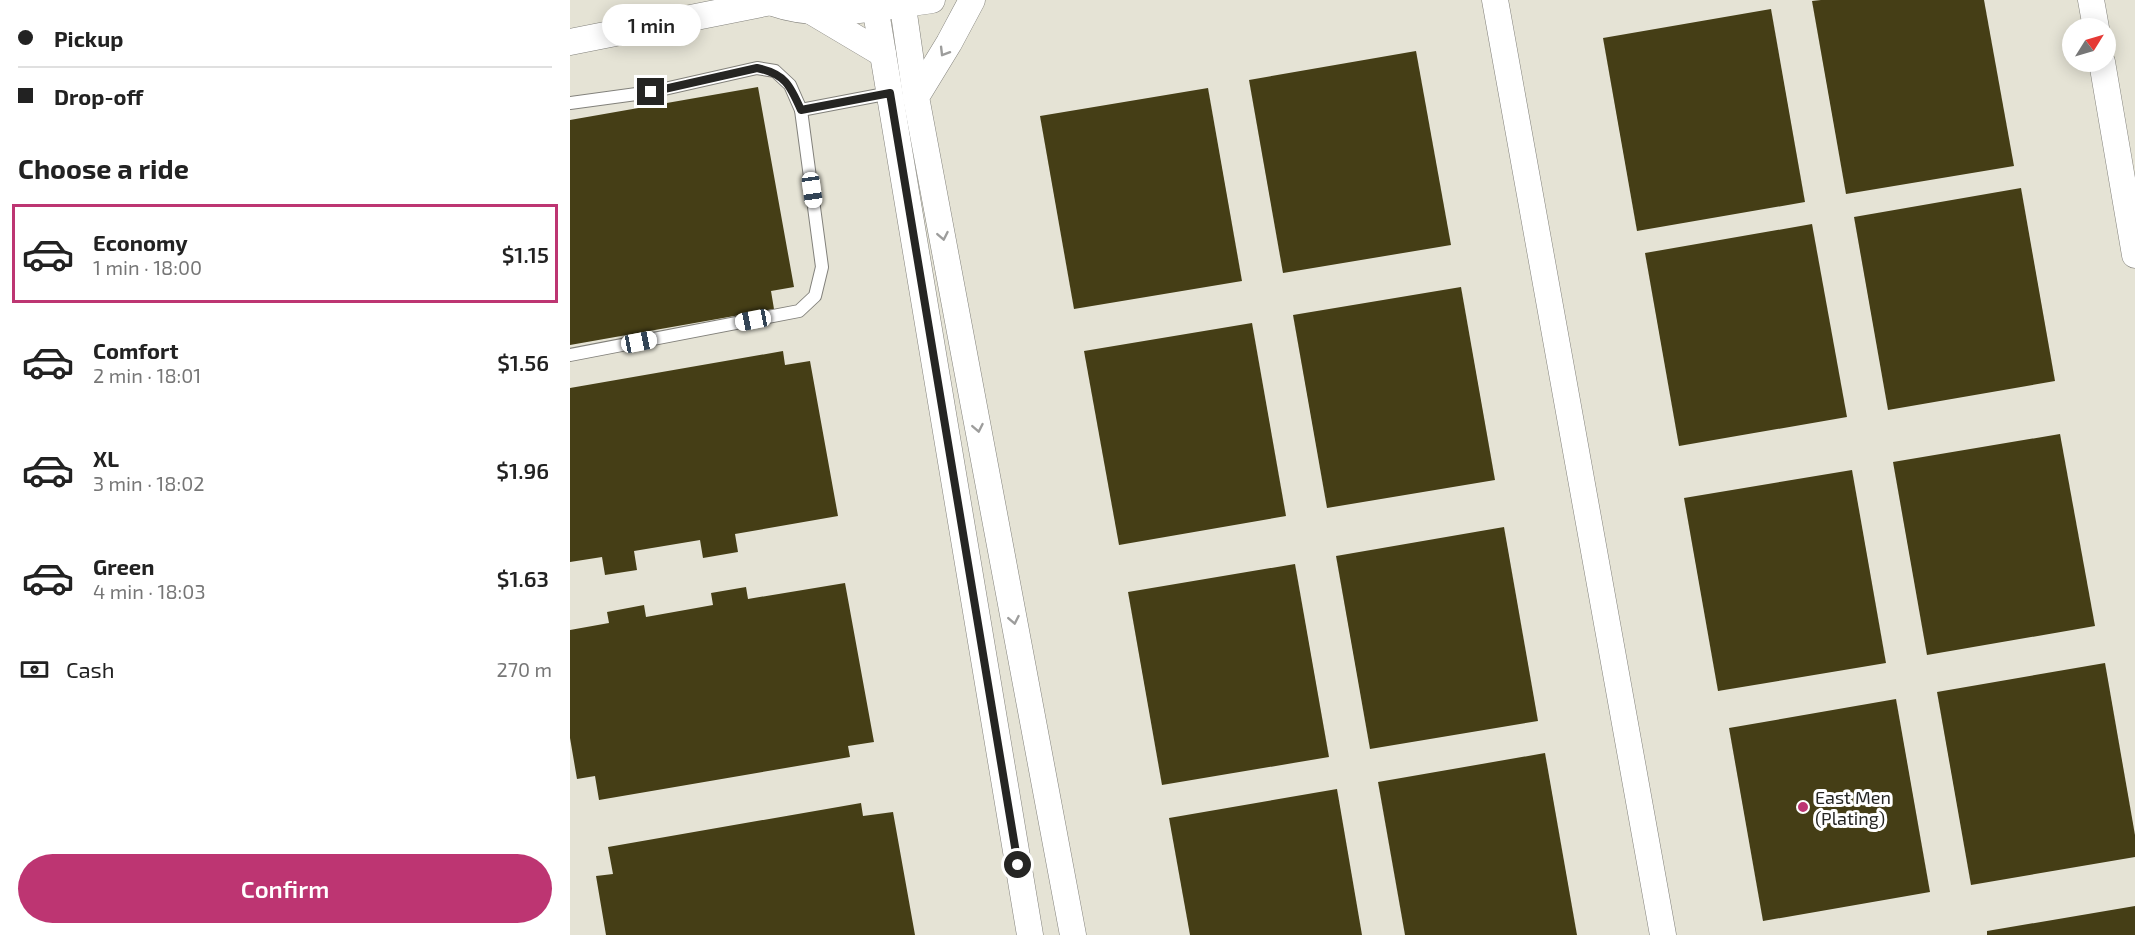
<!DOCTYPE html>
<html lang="en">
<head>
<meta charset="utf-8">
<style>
  body { margin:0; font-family:"Exo 2",sans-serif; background:#f2f2f2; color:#222; height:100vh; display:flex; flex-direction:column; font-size:22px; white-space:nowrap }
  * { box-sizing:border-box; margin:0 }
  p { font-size:20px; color:#767676 }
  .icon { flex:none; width:33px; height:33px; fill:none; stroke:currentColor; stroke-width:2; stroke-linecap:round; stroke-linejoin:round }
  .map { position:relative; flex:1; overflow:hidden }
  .side { display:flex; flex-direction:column; background:#fff; width:570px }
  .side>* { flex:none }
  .hud { display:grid; align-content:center; height:132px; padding:0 18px; background:#fff }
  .needle { width:39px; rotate:53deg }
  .controls { position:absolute; left:1492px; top:18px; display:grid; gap:12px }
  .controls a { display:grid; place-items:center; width:54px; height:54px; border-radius:50%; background:#fff; box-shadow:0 3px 15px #0003; font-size:30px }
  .end { position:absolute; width:27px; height:27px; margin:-14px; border:8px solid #252523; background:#fff; box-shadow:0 0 0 3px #fff }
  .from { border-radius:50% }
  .bubble { position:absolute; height:42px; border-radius:21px; background:#fff; box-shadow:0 3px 15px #0003; font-size:20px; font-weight:600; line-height:42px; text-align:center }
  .car { position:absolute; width:18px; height:36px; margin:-18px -9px; border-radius:8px; box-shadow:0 0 4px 2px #0007; background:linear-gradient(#fff 24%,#345 0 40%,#fff 0 76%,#345 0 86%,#fff 0) }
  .hud b { display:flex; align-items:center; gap:21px; height:57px; font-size:22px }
  .hud b+b { border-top:2px solid #e0e0e0 }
  .hud i { width:15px; height:15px; background:#222 }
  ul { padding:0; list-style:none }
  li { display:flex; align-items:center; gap:18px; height:99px; margin:0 12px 9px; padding:0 6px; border:3px solid transparent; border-radius:0px }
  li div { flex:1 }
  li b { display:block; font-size:22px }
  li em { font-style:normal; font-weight:600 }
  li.active { border-color:#bd3572 }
  li>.icon { width:54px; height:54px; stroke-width:1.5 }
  h2 { padding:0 18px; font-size:27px; line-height:72px }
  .pay { display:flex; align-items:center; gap:15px; height:66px; padding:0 18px; font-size:22px }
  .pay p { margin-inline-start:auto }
  .button { display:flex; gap:12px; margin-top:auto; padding:12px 18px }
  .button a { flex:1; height:69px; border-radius:36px; background:#bd3572; color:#fff; font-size:24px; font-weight:600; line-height:69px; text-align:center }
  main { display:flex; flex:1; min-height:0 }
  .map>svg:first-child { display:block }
  .built { fill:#e5e3d5; fill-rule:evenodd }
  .building { fill:#453e16 }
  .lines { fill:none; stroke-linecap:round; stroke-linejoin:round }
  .service-casing { stroke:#82817b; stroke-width:14 }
  .minor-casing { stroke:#82817b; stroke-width:27 }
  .service { stroke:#fff; stroke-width:12 }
  .minor { stroke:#fff; stroke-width:26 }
  .oneway { stroke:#9d9d9c }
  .route { stroke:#252523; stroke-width:8 }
  .poi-dot { fill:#bd3572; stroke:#fff; stroke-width:2 }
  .labels { text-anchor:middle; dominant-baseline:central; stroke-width:6; stroke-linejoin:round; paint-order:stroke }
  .poi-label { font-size:18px; fill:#252523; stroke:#fff; text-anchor:start }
</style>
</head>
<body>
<main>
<section class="side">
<div class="hud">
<b><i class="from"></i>Pickup</b>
<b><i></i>Drop-off</b>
</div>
<h2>Choose a ride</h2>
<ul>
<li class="active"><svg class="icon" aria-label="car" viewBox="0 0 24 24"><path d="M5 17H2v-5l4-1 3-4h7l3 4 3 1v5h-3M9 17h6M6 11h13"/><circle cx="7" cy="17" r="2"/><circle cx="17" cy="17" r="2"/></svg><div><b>Economy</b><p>1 min · 18:00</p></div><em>$1.15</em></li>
<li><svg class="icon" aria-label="car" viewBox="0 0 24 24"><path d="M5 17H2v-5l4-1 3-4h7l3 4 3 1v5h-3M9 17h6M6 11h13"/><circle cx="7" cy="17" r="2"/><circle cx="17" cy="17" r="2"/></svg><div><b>Comfort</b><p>2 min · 18:01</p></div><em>$1.56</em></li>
<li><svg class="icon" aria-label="car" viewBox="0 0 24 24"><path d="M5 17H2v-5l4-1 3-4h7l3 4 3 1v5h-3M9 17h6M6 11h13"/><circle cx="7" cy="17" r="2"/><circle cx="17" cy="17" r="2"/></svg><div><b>XL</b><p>3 min · 18:02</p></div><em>$1.96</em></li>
<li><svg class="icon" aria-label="car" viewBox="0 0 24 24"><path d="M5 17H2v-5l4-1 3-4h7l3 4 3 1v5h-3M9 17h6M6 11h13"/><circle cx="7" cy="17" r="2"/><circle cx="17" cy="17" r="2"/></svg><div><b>Green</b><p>4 min · 18:03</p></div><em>$1.63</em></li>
</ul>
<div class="pay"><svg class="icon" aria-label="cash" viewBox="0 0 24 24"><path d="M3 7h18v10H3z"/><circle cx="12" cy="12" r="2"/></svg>Cash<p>270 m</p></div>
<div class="button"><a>Confirm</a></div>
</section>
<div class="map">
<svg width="1565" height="935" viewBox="0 0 1565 935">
  <rect width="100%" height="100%" fill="#eeede7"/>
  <path class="built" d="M 0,0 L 1565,0 L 1565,935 L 0,935 ZM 1503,28 L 1536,28 L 1536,62 L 1503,62 Z"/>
  <g class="building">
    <path d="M 1251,0 L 1414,0 L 1444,166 L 1276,194 L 1242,1 Z"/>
    <path d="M 1201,9 L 1235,202 L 1067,231 L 1033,38 Z"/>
    <path d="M 846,51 L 881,245 L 713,273 L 679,80 Z"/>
    <path d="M 188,87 L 224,287 L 201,291 L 204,309 L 0,345 L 0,120 Z"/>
    <path d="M 638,88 L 672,281 L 504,309 L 470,116 Z"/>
    <path d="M 1451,188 L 1485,381 L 1318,410 L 1284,217 Z"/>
    <path d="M 1242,224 L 1277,417 L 1109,446 L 1075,253 Z"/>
    <path d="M 891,287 L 925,480 L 757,508 L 723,315 Z"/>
    <path d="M 682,323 L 716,516 L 549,545 L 514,351 Z"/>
    <path d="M 213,351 L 215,365 L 240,361 L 268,516 L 165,534 L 168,552 L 133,558 L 130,540 L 64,551 L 67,570 L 35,575 L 32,557 L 0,562 L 0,388 Z"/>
    <path d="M 1490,434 L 1525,626 L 1357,655 L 1323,462 Z"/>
    <path d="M 1282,470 L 1316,663 L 1148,691 L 1114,498 Z"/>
    <path d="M 934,527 L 968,721 L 800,749 L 766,556 Z"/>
    <path d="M 725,564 L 759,757 L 592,785 L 558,592 Z"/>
    <path d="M 275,583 L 304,742 L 278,746 L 280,757 L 29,800 L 25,776 L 7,779 L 0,738 L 0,630 L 39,623 L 37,612 L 74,605 L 76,617 L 143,605 L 141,593 L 176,587 L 178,599 Z"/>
    <path d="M 1535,663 L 1565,835 L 1565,857 L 1401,885 L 1367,692 Z"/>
    <path d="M 1326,699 L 1360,892 L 1193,921 L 1159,728 Z"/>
    <path d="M 975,753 L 1007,935 L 835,935 L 808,782 Z"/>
    <path d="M 767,789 L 792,935 L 620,935 L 599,818 Z"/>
    <path d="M 291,803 L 293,816 L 323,812 L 345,935 L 36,935 L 26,876 L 43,874 L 38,847 Z"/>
    <path d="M 1565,906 L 1565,935 L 1417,935 L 1417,931 Z"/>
  </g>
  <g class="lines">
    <g class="service-casing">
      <g id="service">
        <path d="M 0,103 L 81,92 L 187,68 L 205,71 L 220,85 L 231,110 L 252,267 L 245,296 L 229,311 L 0,355"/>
        <path d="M 231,110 L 320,93"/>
      </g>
    </g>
    <g class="minor-casing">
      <g id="minor">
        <path d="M 304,0 L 460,935"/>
        <path d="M 332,0 L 346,97"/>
        <path d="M 402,0 L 379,43 L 346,97 L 503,935"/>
        <path d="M 925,0 L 1093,935"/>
        <path d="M 1521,0 L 1526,28"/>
        <path d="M 203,3 C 253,21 311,7 362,0"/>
        <path d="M 239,10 L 313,54"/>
        <path d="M 0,42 L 211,0"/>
        <path d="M 1532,62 L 1565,255"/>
      </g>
    </g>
    <use href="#service" class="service"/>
    <use href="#minor" class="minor"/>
  </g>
  <defs><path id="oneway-chevron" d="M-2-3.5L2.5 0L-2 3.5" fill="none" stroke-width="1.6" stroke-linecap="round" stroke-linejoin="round" transform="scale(1.5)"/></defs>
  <g class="oneway">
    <use href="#oneway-chevron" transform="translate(374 52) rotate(121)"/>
    <use href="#oneway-chevron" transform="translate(373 236) rotate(79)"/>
    <use href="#oneway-chevron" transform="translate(408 428) rotate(79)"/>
    <use href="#oneway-chevron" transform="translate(444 620) rotate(79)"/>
  </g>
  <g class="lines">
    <path class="route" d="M 81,92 L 187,68 C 215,74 220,85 231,110 L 320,93 L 448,865"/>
  </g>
  <circle class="poi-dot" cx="1233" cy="807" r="6"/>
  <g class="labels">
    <g class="poi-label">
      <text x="1245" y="797">East Men<tspan x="1245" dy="21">(Plating)</tspan></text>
    </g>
  </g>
</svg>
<div class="controls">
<a><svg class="needle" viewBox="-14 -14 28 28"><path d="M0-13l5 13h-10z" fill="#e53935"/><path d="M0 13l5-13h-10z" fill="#767676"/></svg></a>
</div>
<i class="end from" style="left:448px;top:865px"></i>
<i class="end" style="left:81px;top:92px"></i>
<div class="bubble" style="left:32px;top:4px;width:99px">1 min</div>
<i class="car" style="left:242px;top:190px;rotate:172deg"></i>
<i class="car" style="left:183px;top:320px;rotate:259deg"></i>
<i class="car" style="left:69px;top:342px;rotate:79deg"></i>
</div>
</main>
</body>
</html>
